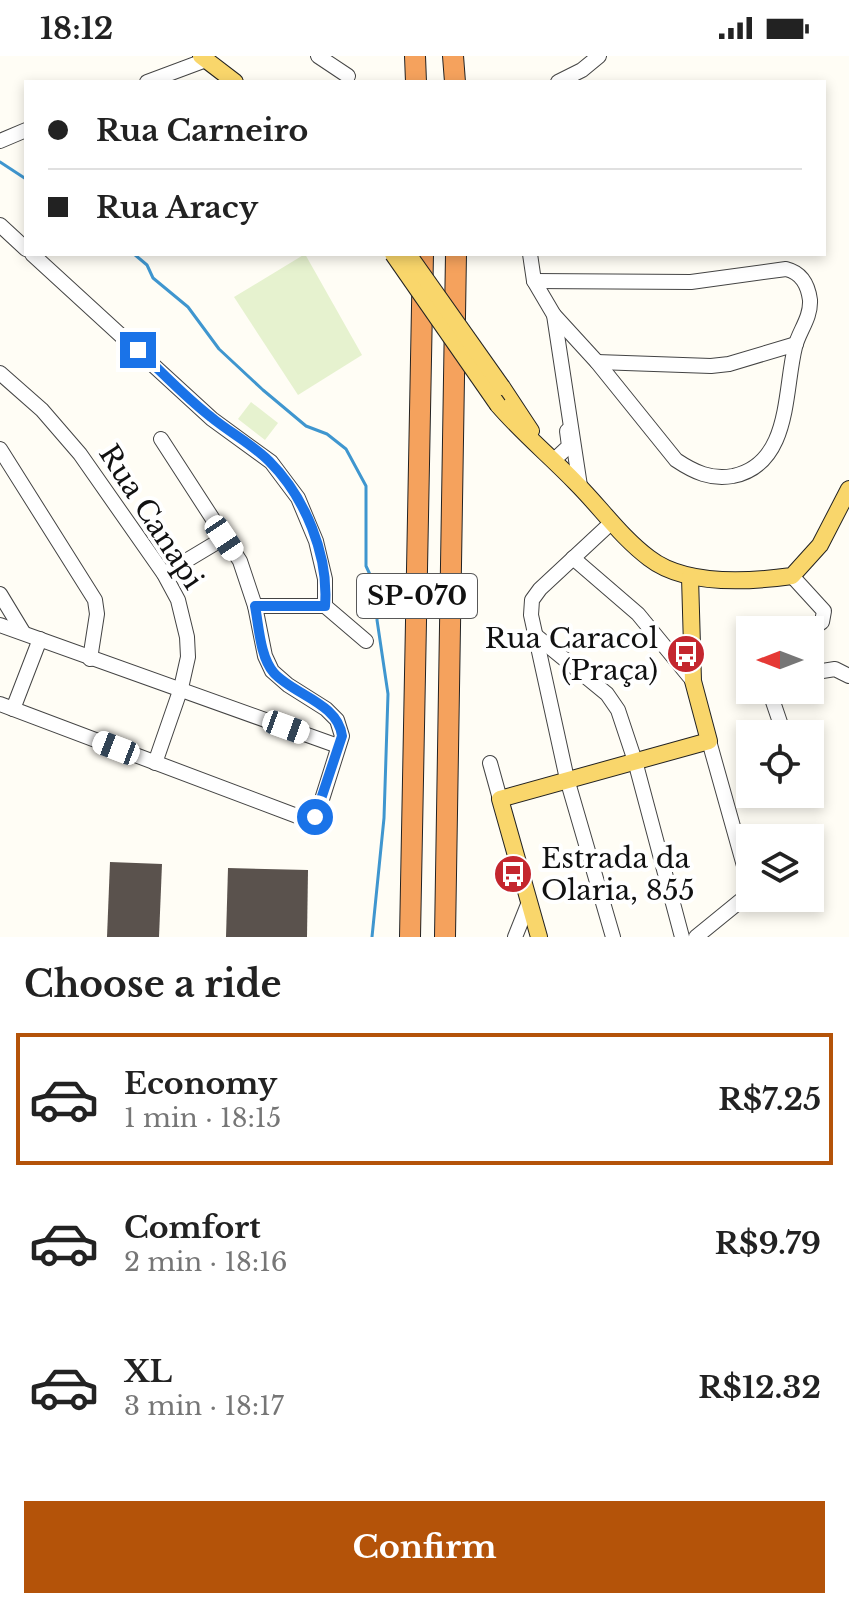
<!DOCTYPE html>
<html lang="en">
<head>
<meta charset="utf-8">
<style>
  body { margin:0; font-family:"Libre Baskerville",serif; background:#f2f2f2; color:#222; height:100vh; display:flex; flex-direction:column; font-size:30px; white-space:nowrap }
  * { box-sizing:border-box; margin:0 }
  p { font-size:26px; color:#767676 }
  .icon { flex:none; width:44px; height:44px; fill:none; stroke:currentColor; stroke-width:2; stroke-linecap:round; stroke-linejoin:round }
  .map { position:relative; height:881px; overflow:hidden }
  .details { display:flex; flex-direction:column; background:#fff; flex:1 }
  .details>* { flex:none }
  .guide { position:absolute; left:24px; top:24px; width:802px; height:176px; border-radius:0px; box-shadow:0 4px 12px #0003; display:grid; align-content:center; height:176px; padding:0 24px; background:#fff }
  .needle { width:52px; rotate:270deg }
  .tools { position:absolute; left:736px; top:560px; display:grid; gap:16px }
  .tools a { display:grid; place-items:center; width:88px; height:88px; border-radius:0px; background:#fff; box-shadow:0 4px 12px #0003; font-size:40px }
  .end { position:absolute; width:36px; height:36px; margin:-18px; border:10px solid #1a73e8; background:#fff; box-shadow:0 0 0 4px #fff }
  .from { border-radius:50% }
  .car { position:absolute; width:24px; height:48px; margin:-24px -12px; border-radius:10px; box-shadow:0 0 6px 2px #0007; background:linear-gradient(#fff 24%,#345 0 40%,#fff 0 76%,#345 0 86%,#fff 0) }
  .guide b { display:flex; align-items:center; gap:28px; height:76px; font-size:30px }
  .guide b+b { border-top:2px solid #e0e0e0 }
  .guide i { width:20px; height:20px; background:#222 }
  ul { padding:0; list-style:none }
  li { display:flex; align-items:center; gap:24px; height:132px; margin:0 16px 12px; padding:0 8px; border:4px solid transparent; border-radius:0px }
  li div { flex:1 }
  li b { display:block; font-size:30px }
  li em { font-style:normal; font-weight:700 }
  li.active { border-color:#b45309 }
  li>.icon { width:72px; height:72px; stroke-width:1.5 }
  h2 { padding:0 24px; font-size:36px; line-height:96px }
  .button { display:flex; gap:16px; margin-top:auto; padding:16px 24px }
  .button a { flex:1; height:92px; border-radius:0px; background:#b45309; color:#fff; font-size:32px; font-weight:700; line-height:92px; text-align:center }
  .status { display:flex; justify-content:space-between; align-items:center; height:56px; padding:0 40px; background:#fff; direction:ltr }
  .status svg { height:22px; fill:currentColor }
  .map>svg:first-child { display:block }
  .pitch { fill:#e6f2cf }
  .lines { fill:none; stroke-linecap:round; stroke-linejoin:round }
  .stream { stroke:#3f96cf; stroke-width:3 }
  .building { fill:#5a524d }
  .minor-casing { stroke:#444; stroke-width:16 }
  .major-casing { stroke:#222; stroke-width:18 }
  .highway-casing { stroke:#222; stroke-width:22 }
  .minor { stroke:#fff; stroke-width:14 }
  .major { stroke:#f9d66b; stroke-width:16 }
  .highway { stroke:#f5a25d; stroke-width:20 }
  .major-bridge-casing { stroke:#222; stroke-width:18; stroke-linecap:butt }
  .major-bridge { stroke:#f9d66b; stroke-width:16 }
  .route { stroke:#1a73e8; stroke-width:10 }
  .labels { text-anchor:middle; dominant-baseline:central; stroke-width:8; stroke-linejoin:round; paint-order:stroke }
  .shield { fill:#fff; stroke:#585858; stroke-width:2 }
  .shield-label { font-size:26px; font-weight:bold; fill:#111 }
  .street-label { font-size:28px; fill:#111; stroke:#fff }
  .poi-label { font-size:28px; fill:#111; stroke:#fff; text-anchor:end }
</style>
</head>
<body>
<div class="status"><b>18:12</b><svg viewBox="0 0 49 12"><path d="M0 12V9h3v3zM5 12V6h3v6zM10 12V3h3v9zM15 12V0h3v12zM26 1h20v11H26zM47 4h2v5h-2z"/></svg></div>
<div class="map">
<svg width="849" height="881" viewBox="0 0 849 881">
  <rect width="100%" height="100%" fill="#fffdf5"/>
  <g class="pitch">
    <path d="M 305,198 L 362,299 L 298,339 L 234,241 Z"/>
    <path d="M 251,346 L 278,367 L 265,384 L 238,363 Z"/>
  </g>
  <g class="lines">
    <g class="stream">
      <path d="M 0,106 L 26,123"/>
      <path d="M 134,198 L 147,209 L 153,222 L 188,251 L 219,293 L 263,334 L 306,370 L 327,378 L 346,393 L 366,430 L 366,510 L 379,538 L 377,564 L 388,638 L 384,762 L 372,881"/>
    </g>
  </g>
  <g class="building">
    <path d="M 110,806 L 162,808 L 159,881 L 107,881 Z"/>
    <path d="M 228,812 L 308,814 L 307,881 L 226,881 Z"/>
  </g>
  <g class="lines">
    <g class="minor-casing">
      <g id="minor">
        <path d="M 318,0 L 348,20"/>
        <path d="M 147,26 L 206,4"/>
        <path d="M 558,26 L 582,14 L 599,0"/>
        <path d="M 0,85 L 26,74"/>
        <path d="M 0,169 L 26,193"/>
        <path d="M 32,198 L 212,363 L 271,406 L 298,442 L 316,485 L 325,523 L 325,550"/>
        <path d="M 530,198 L 534,225 L 554,259 L 580,430"/>
        <path d="M 534,225 L 691,226 L 786,213 C 802,217 808,229 810,244 C 811,262 799,275 795,291 C 784,335 791,408 733,420 C 711,424 694,416 676,404 L 597,306 L 554,259"/>
        <path d="M 597,306 L 711,310 L 729,308 L 796,288"/>
        <path d="M 0,317 L 42,354 L 80,398 L 164,518 L 178,544 L 187,581 L 188,601 L 181,632 L 155,707"/>
        <path d="M 0,393 L 95,544 L 97,558 L 90,603"/>
        <path d="M 554,404 L 569,390 L 567,375"/>
        <path d="M 612,466 L 540,533 L 532,544 L 531,559 L 567,723 L 613,881"/>
        <path d="M 573,502 L 638,558 L 693,625"/>
        <path d="M 164,518 L 224,482"/>
        <path d="M 792,520 L 824,555 L 822,566 L 810,574"/>
        <path d="M 0,538 L 23,576"/>
        <path d="M 255,550 L 325,550 L 366,585"/>
        <path d="M 0,569 L 338,690"/>
        <path d="M 535,579 L 607,638 L 618,654 L 635,705 L 682,881"/>
        <path d="M 810,617 L 835,613 L 849,620"/>
        <path d="M 769,634 L 784,678"/>
        <path d="M 0,648 L 305,763 L 315,761 L 318,756 L 342,680 L 337,664 L 326,653 L 288,629 L 272,615 L 265,600 L 255,550 L 240,505 L 161,383"/>
        <path d="M 13,653 L 40,583"/>
        <path d="M 709,685 L 750,831"/>
        <path d="M 490,707 L 500,743"/>
        <path d="M 515,881 L 529,846"/>
        <path d="M 696,881 L 750,837"/>
      </g>
    </g>
    <g class="major-casing">
      <g id="major">
        <path d="M 201,0 L 235,26"/>
        <path d="M 502,331 L 531,375"/>
        <path d="M 498,349 C 522,377 550,400 576,427 C 601,452 621,481 649,502 C 685,530 749,526 792,520 L 820,489 L 849,433"/>
        <path d="M 539,881 L 500,743 L 709,685 L 693,625 L 690,521"/>
      </g>
    </g>
    <g class="highway-casing">
      <g id="highway">
        <path d="M 415,0 L 416,26"/>
        <path d="M 453,0 L 455,26"/>
        <path d="M 410,881 L 423,198"/>
        <path d="M 445,881 L 456,198"/>
      </g>
    </g>
    <use href="#minor" class="minor"/>
    <use href="#major" class="major"/>
    <use href="#highway" class="highway"/>
    <g class="major-bridge-casing">
      <g id="major-bridge">
        <path d="M 393,198 L 498,349"/>
        <path d="M 408,198 L 502,331"/>
      </g>
    </g>
    <use href="#major-bridge" class="major-bridge"/>
  </g>
  <g class="lines">
    <path class="route" d="M 138,294 C 162,316 185,341 211,361 C 229,376 252,388 269,405 C 305,441 329,499 325,550 L 255,550 C 259,571 260,601 274,617 C 294,639 338,647 342,680 L 315,761"/>
  </g>
  <defs>
    <g id="bus-disc" transform="scale(2)"><circle r="9.5" fill="#c4262e" stroke="#fff"/><path d="M-5-6H5V4H4V6H2V4H-2V6H-4V4H-5ZM-3.5-4V0h7V-4ZM-3.5 1.2v1.5H-2V1.2ZM2 1.2v1.5H3.5V1.2Z" fill="#fff"/></g>
  </defs>
  <g fill-rule="evenodd">
    <use href="#bus-disc" x="686" y="598"/>
    <use href="#bus-disc" x="513" y="818"/>
  </g>
  <g class="labels">
    <rect class="shield" x="357" y="518" width="120" height="44" rx="6"/>
    <g class="shield-label">
      <text x="417" y="540">SP-070</text>
    </g>
    <g class="street-label">
      <text transform="translate(151 461) rotate(57)">Rua Canapi</text>
    </g>
    <g class="poi-label">
      <text x="658" y="582">Rua Caracol<tspan x="658" dy="32">(Praça)</tspan></text>
      <text x="541" y="802" text-anchor="start">Estrada da<tspan x="541" dy="32">Olaria, 855</tspan></text>
    </g>
  </g>
</svg>
<div class="tools">
<a><svg class="needle" viewBox="-14 -14 28 28"><path d="M0-13l5 13h-10z" fill="#e53935"/><path d="M0 13l5-13h-10z" fill="#767676"/></svg></a>
<a><svg class="icon" aria-label="locate" viewBox="0 0 24 24"><circle cx="12" cy="12" r="6"/><path d="M12 2v4M12 18v4M2 12h4M18 12h4"/></svg></a>
<a><svg class="icon" aria-label="layers" viewBox="0 0 24 24"><path d="M12 4l9 5-9 5-9-5zM3 14l9 5 9-5"/></svg></a>
</div>
<i class="end from" style="left:315px;top:761px"></i>
<i class="end" style="left:138px;top:294px"></i>
<i class="car" style="left:224px;top:482px;rotate:146deg"></i>
<i class="car" style="left:286px;top:671px;rotate:110deg"></i>
<i class="car" style="left:116px;top:692px;rotate:291deg"></i>
<div class="guide">
<b><i class="from"></i>Rua Carneiro</b>
<b><i></i>Rua Aracy</b>
</div>
</div>
<section class="details">
<h2>Choose a ride</h2>
<ul>
<li class="active"><svg class="icon" aria-label="car" viewBox="0 0 24 24"><path d="M5 17H2v-5l4-1 3-4h7l3 4 3 1v5h-3M9 17h6M6 11h13"/><circle cx="7" cy="17" r="2"/><circle cx="17" cy="17" r="2"/></svg><div><b>Economy</b><p>1 min · 18:15</p></div><em>R$7.25</em></li>
<li><svg class="icon" aria-label="car" viewBox="0 0 24 24"><path d="M5 17H2v-5l4-1 3-4h7l3 4 3 1v5h-3M9 17h6M6 11h13"/><circle cx="7" cy="17" r="2"/><circle cx="17" cy="17" r="2"/></svg><div><b>Comfort</b><p>2 min · 18:16</p></div><em>R$9.79</em></li>
<li><svg class="icon" aria-label="car" viewBox="0 0 24 24"><path d="M5 17H2v-5l4-1 3-4h7l3 4 3 1v5h-3M9 17h6M6 11h13"/><circle cx="7" cy="17" r="2"/><circle cx="17" cy="17" r="2"/></svg><div><b>XL</b><p>3 min · 18:17</p></div><em>R$12.32</em></li>
</ul>
<div class="button"><a>Confirm</a></div>
</section>
</body>
</html>
